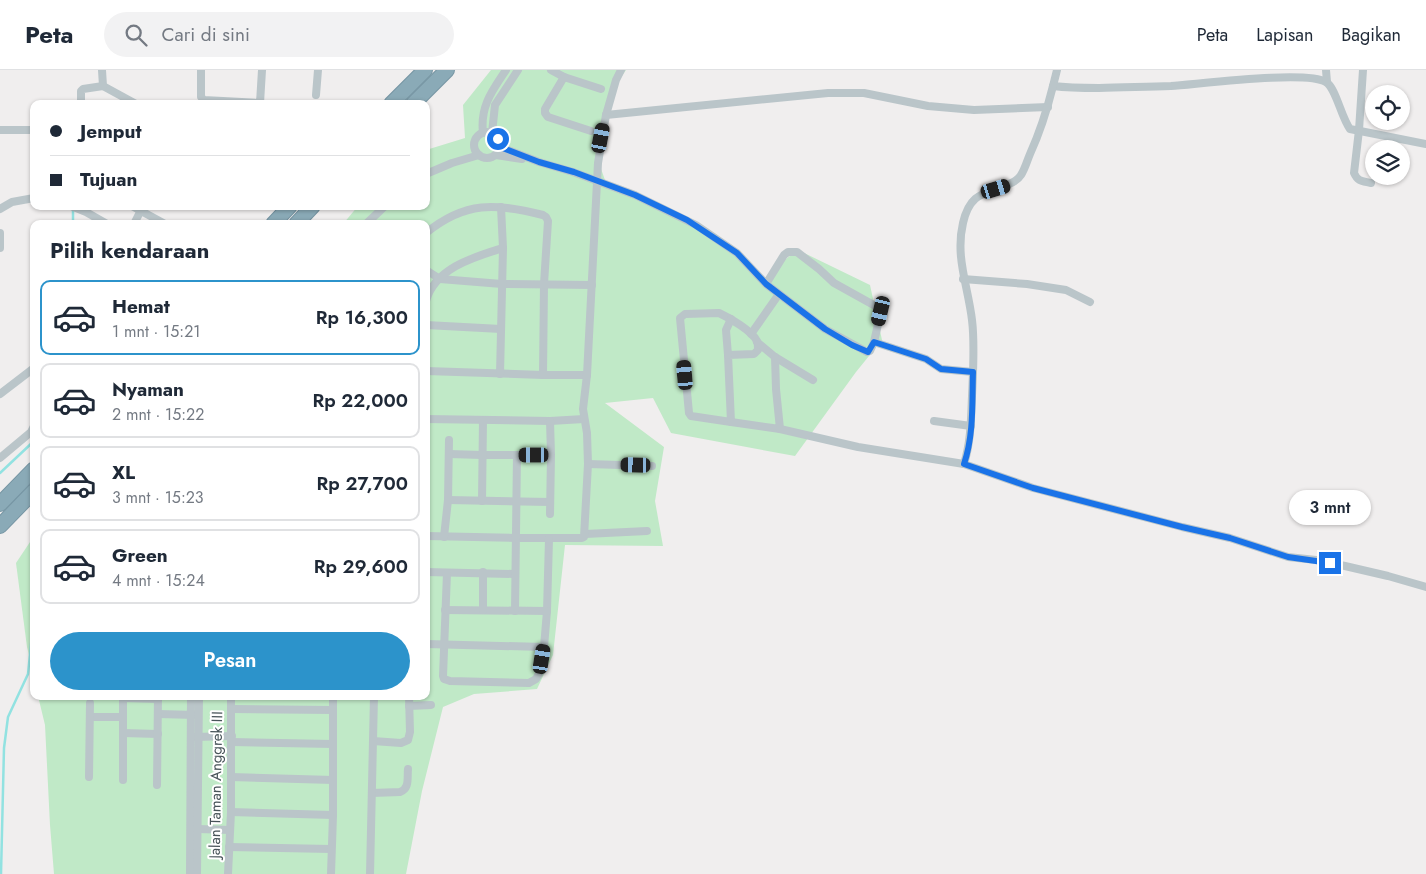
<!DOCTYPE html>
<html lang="id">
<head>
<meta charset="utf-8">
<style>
  body { margin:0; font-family:Jost,sans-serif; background:#f2f2f3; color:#1f2937; height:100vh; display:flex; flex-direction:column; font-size:19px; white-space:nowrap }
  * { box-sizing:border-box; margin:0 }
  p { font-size:16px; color:#747a83 }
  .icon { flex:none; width:28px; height:28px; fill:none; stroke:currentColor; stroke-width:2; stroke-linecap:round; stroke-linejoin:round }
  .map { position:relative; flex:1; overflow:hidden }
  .drawer { position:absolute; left:30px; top:150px; width:400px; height:480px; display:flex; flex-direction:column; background:#fff; border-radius:10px; box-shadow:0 1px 4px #0004 }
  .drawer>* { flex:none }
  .guide { position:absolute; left:30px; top:30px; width:400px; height:110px; border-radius:10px; box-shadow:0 1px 4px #0004; display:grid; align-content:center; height:110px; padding:0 20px; background:#fff }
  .buttons { position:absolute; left:1365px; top:15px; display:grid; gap:10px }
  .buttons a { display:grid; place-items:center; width:45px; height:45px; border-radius:50%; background:#fff; box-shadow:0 1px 4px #0004; font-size:25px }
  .end { position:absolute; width:22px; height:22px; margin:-11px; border:6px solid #1a73e8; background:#fff; box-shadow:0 0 0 2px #fff }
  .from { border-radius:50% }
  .bubble { position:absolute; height:35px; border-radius:18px; background:#fff; box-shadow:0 1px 4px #0004; font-size:16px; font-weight:600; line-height:35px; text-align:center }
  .car { position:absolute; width:15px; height:30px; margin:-15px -8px; border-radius:6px; box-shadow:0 0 4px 1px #0007; background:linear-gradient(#222 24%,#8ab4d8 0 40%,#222 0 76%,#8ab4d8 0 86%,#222 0) }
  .guide b { display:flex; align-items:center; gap:18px; height:48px; font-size:19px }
  .guide b+b { border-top:1px solid #e0e1e3 }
  .guide i { width:12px; height:12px; background:#1f2937 }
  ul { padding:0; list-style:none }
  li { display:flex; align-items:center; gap:15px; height:75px; margin:0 10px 8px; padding:0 10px; border:2px solid #e0e1e3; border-radius:10px }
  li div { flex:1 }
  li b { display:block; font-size:19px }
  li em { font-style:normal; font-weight:600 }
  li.selected { border-color:#2c93cb }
  li>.icon { width:45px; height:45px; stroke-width:1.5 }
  h2 { padding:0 20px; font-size:22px; line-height:60px }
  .action { display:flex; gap:10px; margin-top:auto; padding:10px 20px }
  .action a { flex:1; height:58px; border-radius:30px; background:#2c93cb; color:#fff; font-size:20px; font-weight:600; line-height:58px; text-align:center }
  header { display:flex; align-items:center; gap:30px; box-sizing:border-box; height:70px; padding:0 25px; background:#fff; border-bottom:1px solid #e0e1e3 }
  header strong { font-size:24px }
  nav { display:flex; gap:28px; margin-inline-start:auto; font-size:18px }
  .search { width:350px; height:45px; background:#f2f2f3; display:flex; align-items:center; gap:12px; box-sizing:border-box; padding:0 18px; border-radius:28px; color:#747a83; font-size:19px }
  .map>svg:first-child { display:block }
  .green { fill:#c0e9c7 }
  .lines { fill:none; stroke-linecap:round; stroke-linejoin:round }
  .stream { stroke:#92e2e1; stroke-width:2.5 }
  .motorway-casing { stroke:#7695a3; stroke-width:16 }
  .minor { stroke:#bac5c9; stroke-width:8 }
  .motorway { stroke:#8aaab7; stroke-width:14 }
  .route { stroke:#1a73e8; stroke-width:6 }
  .labels { text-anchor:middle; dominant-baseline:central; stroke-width:4; stroke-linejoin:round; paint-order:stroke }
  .street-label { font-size:15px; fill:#485459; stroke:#fff }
</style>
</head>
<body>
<header>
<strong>Peta</strong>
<div class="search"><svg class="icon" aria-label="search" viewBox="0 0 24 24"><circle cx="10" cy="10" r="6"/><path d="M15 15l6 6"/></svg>Cari di sini</div>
<nav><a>Peta</a><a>Lapisan</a><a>Bagikan</a></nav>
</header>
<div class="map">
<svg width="1426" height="804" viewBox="0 0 1426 804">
  <rect width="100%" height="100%" fill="#f0eeee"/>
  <g class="green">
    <path d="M 491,0 L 626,0 L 613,19 L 599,93 L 606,113 L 698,154 L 764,210 L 772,199 L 798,180 L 870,215 L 882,270 L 856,302 L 795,386 L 671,363 L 653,328 L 605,333 L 664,377 L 655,431 L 663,476 L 565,475 L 553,585 L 537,619 L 474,624 L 443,637 L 422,721 L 406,804 L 54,804 L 50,755 L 45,655 L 38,626 L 426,626 L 426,154 L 343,154 L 358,136 L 426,136 L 426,80 L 465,68 L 463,35 Z"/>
    <path d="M 34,466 L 34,605 L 27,577 L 16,493 Z"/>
  </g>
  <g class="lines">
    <g class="stream">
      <path d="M 73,154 L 73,138"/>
      <path d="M 0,403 L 34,371"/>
      <path d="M 1,804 L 4,678 L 8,647 L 28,604 L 34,544"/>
    </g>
    <g class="motorway-casing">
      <g id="motorway">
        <path d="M 391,34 L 425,0"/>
        <path d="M 413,34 L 447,0"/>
        <path d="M 273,154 L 290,136"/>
        <path d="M 296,154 L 313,136"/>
        <path d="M 0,434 L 34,399"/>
        <path d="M 0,456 L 34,421"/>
      </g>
    </g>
    <g class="minor">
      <path d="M 102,0 L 103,16 L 136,34"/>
      <path d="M 201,0 L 201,27 L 204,30 L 260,33 L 262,0"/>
      <path d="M 551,0 L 564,7 L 601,19"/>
      <path d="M 1057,0 L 1053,16 C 1069,18 1084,18 1099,18 C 1123,17 1147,17 1171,16 C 1200,14 1306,0 1326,12 C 1336,18 1341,47 1350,59 L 1426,74"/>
      <path d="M 1326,0 L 1327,12"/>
      <path d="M 1363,0 L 1359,60 L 1354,103 C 1358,112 1362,111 1371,113"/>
      <path d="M 564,7 L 545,39 L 545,43 L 548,47 L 591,61"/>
      <path d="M 316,25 L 318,0"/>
      <path d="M 81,34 L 81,21 L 83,19 L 103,16"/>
      <path d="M 606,45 L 828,23 L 864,23 L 928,36 L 974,40 L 1048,37"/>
      <path d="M 0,60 L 34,60"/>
      <circle cx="487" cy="75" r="13"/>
      <path d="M 483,63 C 480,36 492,21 506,0"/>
      <path d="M 492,63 L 495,35 L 518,0"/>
      <path d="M 500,77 L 539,92 L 573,102 L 635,125 L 696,155 L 737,183 L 766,214 L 825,259 L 867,282 L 870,281 L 874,272 L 881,241 L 879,238 L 834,213 L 819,199 L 797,182 L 788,182 L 784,185 L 766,214"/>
      <path d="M 496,85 L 522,89"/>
      <path d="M 426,104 L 452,93 L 479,85"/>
      <path d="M 71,136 L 86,142 L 107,154"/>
      <path d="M 132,136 L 165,154"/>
      <path d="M 0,139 L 12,132 L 34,128"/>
      <path d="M 134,154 L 143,136"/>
      <path d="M 366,154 L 385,136"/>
      <path d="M 0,163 L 0,178"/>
      <path d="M 426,163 C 465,131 496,133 543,145 L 546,147 L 548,151 L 544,214 L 543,305 L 426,301"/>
      <path d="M 426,200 L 440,209 L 502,214 L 592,215"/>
      <path d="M 963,209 L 1027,214 L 1066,220 L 1090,232"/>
      <path d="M 426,231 C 435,198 474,187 503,178"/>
      <path d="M 719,243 C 730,248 752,261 757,271 C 758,273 758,278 758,280 L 754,284 L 728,285 L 731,352 L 691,346 L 689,343 L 680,248 L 685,244 Z"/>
      <path d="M 426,255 L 501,259"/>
      <path d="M 751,264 L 779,224"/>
      <path d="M 757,272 L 775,287 L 813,310"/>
      <path d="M 874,272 L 926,289 L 941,299 L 973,302"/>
      <path d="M 728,285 L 726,260 L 731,249"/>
      <path d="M 500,304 L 503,178 L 501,137"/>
      <path d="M 543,305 L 587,305"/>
      <path d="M 0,324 L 34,298"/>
      <path d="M 426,349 L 550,351 L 584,349"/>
      <path d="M 934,351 L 971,356"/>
      <path d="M 731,352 L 780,359 L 776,319 L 775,287"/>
      <path d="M 780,359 L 858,377 L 964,394 L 1033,418 L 1182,457 L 1230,468 L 1288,487 L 1316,490 L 1345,496 L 1388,506 L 1426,517"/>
      <path d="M 449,384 L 482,385 L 551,385"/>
      <path d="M 0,388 L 31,362 L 34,356"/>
      <path d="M 588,394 L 652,396"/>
      <path d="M 964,394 C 971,371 971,349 972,326 C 973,302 975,274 972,250 C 968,216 955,187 963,153 C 970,122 985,124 1009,114 C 1014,112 1018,110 1021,105 C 1025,99 1027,91 1030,84 C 1040,62 1047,40 1053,16"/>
      <path d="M 448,430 L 550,432"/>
      <path d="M 482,431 L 483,350"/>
      <path d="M 550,444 L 551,385 L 550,351"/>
      <path d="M 585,464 L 647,461"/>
      <path d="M 426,466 L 516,468 L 582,468 L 584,467 L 588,394 L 587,363 L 583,339 L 587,305 L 598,93 L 606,45 L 616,10 L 621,0"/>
      <path d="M 444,467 L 448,430 L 449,370"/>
      <path d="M 426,502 L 515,504"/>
      <path d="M 447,503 L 443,606 L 444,609 L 450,611 L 529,613 L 536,609 L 540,602 L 544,577 L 547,541 L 549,469"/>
      <path d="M 445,540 L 547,541"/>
      <path d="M 483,540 L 483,502"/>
      <path d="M 515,541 L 517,385"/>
      <path d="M 426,574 L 544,577"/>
      <path d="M 123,628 L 158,629"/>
      <path d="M 409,636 L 431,635"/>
      <path d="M 231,639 L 333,640"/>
      <path d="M 158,644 L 196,645"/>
      <path d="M 90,647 L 123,647"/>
      <path d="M 123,663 L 158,664"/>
      <path d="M 194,667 L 232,666"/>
      <path d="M 373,671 L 401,673 L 408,670 L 410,662 L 409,626"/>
      <path d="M 232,672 L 333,674"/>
      <path d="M 89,707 L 90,633"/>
      <path d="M 231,707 L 333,710"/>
      <path d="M 123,710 L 123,626"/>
      <path d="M 157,715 L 158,626"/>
      <path d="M 372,723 L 400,722 C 410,718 407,708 408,699"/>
      <path d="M 231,742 L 333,745"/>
      <path d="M 198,759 L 230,760"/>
      <path d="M 229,777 L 331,779"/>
      <path d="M 190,804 L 191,626"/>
      <path d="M 197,804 L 199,626"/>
      <path d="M 228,804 L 231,742 L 231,626"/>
      <path d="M 331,804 L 333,745 L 333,626"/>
      <path d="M 370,804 L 374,626"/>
    </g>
    <use href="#motorway" class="motorway"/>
  </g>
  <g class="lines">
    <path class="route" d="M 498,69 L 500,77 L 539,92 L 574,102 L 635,125 L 687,150 L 737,183 L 766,214 L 825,259 L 852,275 L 868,282 L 874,272 L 926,289 L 941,299 L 973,302 C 972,332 974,365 964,394 L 1033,418 L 1182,457 L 1230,468 L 1288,487 L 1330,493"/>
  </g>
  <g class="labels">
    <g class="street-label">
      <text transform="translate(216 715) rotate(-89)">Jalan Taman Anggrek III</text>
    </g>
  </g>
</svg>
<div class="buttons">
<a><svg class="icon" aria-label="locate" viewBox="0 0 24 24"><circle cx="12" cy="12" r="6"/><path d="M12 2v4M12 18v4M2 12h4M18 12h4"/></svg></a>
<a><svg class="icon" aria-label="layers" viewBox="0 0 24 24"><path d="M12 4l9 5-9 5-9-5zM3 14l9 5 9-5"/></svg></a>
</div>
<i class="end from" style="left:498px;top:69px"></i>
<i class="end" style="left:1330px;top:493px"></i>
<div class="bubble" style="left:1289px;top:420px;width:82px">3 mnt</div>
<i class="car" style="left:601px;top:68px;rotate:11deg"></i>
<i class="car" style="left:996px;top:119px;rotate:73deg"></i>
<i class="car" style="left:881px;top:241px;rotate:193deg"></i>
<i class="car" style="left:685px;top:305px;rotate:355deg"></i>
<i class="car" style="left:534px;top:385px;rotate:270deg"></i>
<i class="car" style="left:636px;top:395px;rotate:271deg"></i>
<i class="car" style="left:542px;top:589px;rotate:9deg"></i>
<div class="guide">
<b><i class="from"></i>Jemput</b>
<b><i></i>Tujuan</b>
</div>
<section class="drawer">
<h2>Pilih kendaraan</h2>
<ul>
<li class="selected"><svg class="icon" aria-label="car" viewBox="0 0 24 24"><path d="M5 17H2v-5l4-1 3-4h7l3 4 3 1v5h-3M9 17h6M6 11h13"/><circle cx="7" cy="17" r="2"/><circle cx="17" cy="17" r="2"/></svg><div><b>Hemat</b><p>1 mnt · 15:21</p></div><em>Rp 16,300</em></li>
<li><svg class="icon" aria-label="car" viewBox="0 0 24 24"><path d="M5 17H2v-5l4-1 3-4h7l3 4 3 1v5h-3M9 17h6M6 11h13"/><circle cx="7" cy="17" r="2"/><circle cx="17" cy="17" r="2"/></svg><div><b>Nyaman</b><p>2 mnt · 15:22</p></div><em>Rp 22,000</em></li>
<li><svg class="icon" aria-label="car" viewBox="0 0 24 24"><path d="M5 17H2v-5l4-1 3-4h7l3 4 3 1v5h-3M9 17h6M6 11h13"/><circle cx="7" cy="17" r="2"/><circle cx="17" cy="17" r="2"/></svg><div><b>XL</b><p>3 mnt · 15:23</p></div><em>Rp 27,700</em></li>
<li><svg class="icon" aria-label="car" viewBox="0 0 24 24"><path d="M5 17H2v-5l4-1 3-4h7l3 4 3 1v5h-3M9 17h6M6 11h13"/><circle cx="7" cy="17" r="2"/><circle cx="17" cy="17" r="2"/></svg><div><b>Green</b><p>4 mnt · 15:24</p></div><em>Rp 29,600</em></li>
</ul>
<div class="action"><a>Pesan</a></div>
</section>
</div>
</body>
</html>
